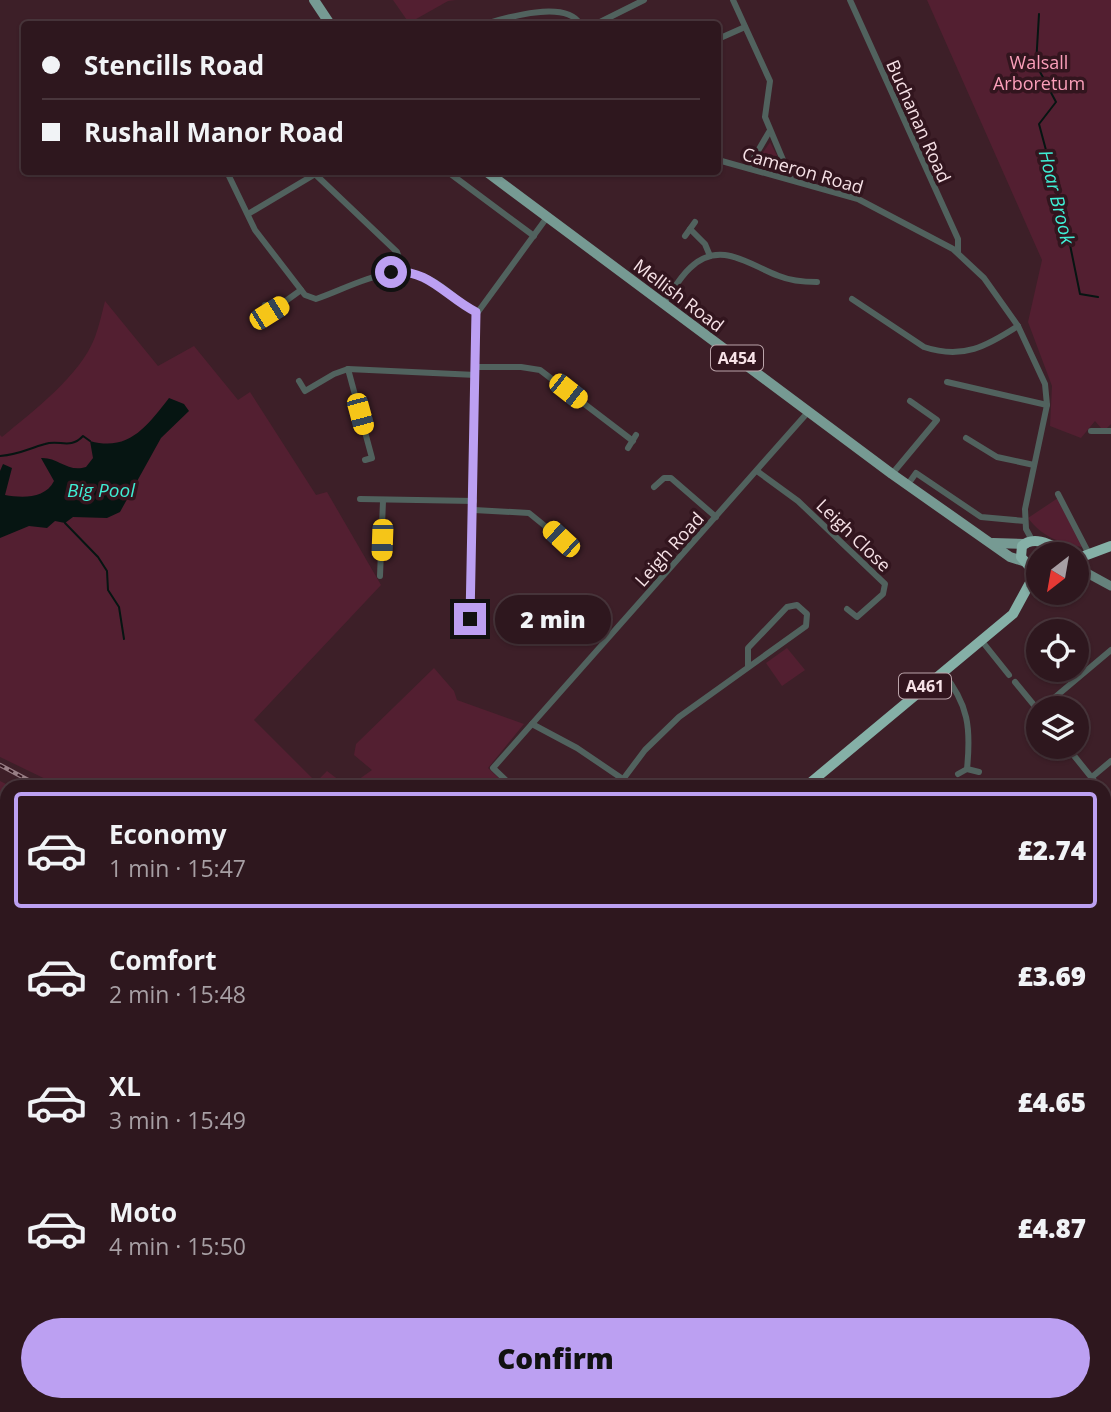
<!DOCTYPE html>
<html lang="en">
<head>
<meta charset="utf-8">
<style>
  body { margin:0; font-family:"Open Sans",sans-serif; background:#362027; color:#f1f3f6; height:100vh; display:flex; flex-direction:column; font-size:26px; white-space:nowrap }
  * { box-sizing:border-box; margin:0 }
  p { font-size:23px; color:#a79fa4 }
  .icon { flex:none; width:38px; height:38px; fill:none; stroke:currentColor; stroke-width:2; stroke-linecap:round; stroke-linejoin:round }
  .map { position:relative; flex:1; overflow:hidden }
  .sheet { position:absolute; left:0px; top:780px; width:1111px; height:632px; display:flex; flex-direction:column; background:#2e171e; border-radius:21px 21px 0 0; box-shadow:0 2px 5px #0004,0 0 0 2px #49363c }
  .sheet>* { flex:none }
  .hud { position:absolute; left:21px; top:21px; width:700px; height:154px; border-radius:7px; box-shadow:0 2px 5px #0004,0 0 0 2px #49363c; display:grid; align-content:center; height:154px; padding:0 21px; background:#2e171e }
  .needle { width:46px; rotate:211deg }
  .tools { position:absolute; left:1026px; top:542px; display:grid; gap:14px }
  .tools a { display:grid; place-items:center; width:63px; height:63px; border-radius:50%; background:#2e171e; box-shadow:0 2px 5px #0004,0 0 0 2px #49363c; font-size:35px }
  .end { position:absolute; width:32px; height:32px; margin:-16px; border:9px solid #bca0f2; background:#111; box-shadow:0 0 0 4px #111 }
  .from { border-radius:50% }
  .bubble { position:absolute; height:49px; border-radius:24px; background:#2e171e; box-shadow:0 2px 5px #0004,0 0 0 2px #49363c; font-size:23px; font-weight:800; line-height:49px; text-align:center }
  .car { position:absolute; width:21px; height:42px; margin:-21px -10px; border-radius:9px; box-shadow:0 0 5px 2px #0007; background:linear-gradient(#f5c518 24%,#345 0 40%,#f5c518 0 76%,#345 0 86%,#f5c518 0) }
  .hud b { display:flex; align-items:center; gap:24px; height:66px; font-size:26px }
  .hud b+b { border-top:2px solid #49363c }
  .hud i { width:18px; height:18px; background:#f1f3f6 }
  ul { padding:12px 0 0; list-style:none }
  li { display:flex; align-items:center; gap:21px; height:116px; margin:0 14px 10px; padding:0 7px; border:4px solid transparent; border-radius:7px }
  li div { flex:1 }
  li b { display:block; font-size:26px }
  li em { font-style:normal; font-weight:800 }
  li.active { border-color:#bca0f2 }
  li>.icon { width:63px; height:63px; stroke-width:1.5 }
  .cta { display:flex; gap:14px; margin-top:auto; padding:14px 21px }
  .cta a { flex:1; height:80px; border-radius:42px; background:#bca0f2; color:#111; font-size:28px; font-weight:800; line-height:80px; text-align:center }
  .map>svg:first-child { display:block }
  .green { fill:#531f31 }
  .water { fill:#061512 }
  .lines { fill:none; stroke-linecap:round; stroke-linejoin:round }
  .stream { stroke:#061512; stroke-width:2 }
  .street { stroke:#51625e; stroke-width:6 }
  .secondary { stroke:#66827c; stroke-width:9 }
  .primary { stroke:#769a93; stroke-width:10 }
  .highway { stroke:#85b0a7; stroke-width:10 }
  .rail-casing { stroke:#987e85; stroke-width:4.5 }
  .rail { stroke:#32151e; stroke-width:2; stroke-dasharray:5; stroke-linecap:butt }
  .route { stroke:#bca0f2; stroke-width:9 }
  .labels { text-anchor:middle; dominant-baseline:central; stroke-width:7; stroke-linejoin:round; paint-order:stroke }
  .shield { fill:#32151e; stroke:#bba4aa; stroke-width:2 }
  .shield-label { font-size:16px; font-weight:bold; fill:#f6e1e6 }
  .park-label { font-size:18px; fill:#fb9fba; stroke:#32151e }
  .street-label { font-size:18px; fill:#f6e1e6; stroke:#32151e }
  .water-label { font-size:19px; font-style:italic; fill:#3fedd4; stroke:#32151e }
</style>
</head>
<body>
<div class="map">
<svg width="1111" height="1412" viewBox="0 0 1111 1412">
  <rect width="100%" height="100%" fill="#3d1f28"/>
  <g class="green">
    <path d="M 393,0 L 456,0 L 448,1 L 409,23 Z"/>
    <path d="M 927,0 L 1111,0 L 1111,424 L 1107,428 L 1101,428 L 1095,421 L 1081,438 L 1050,426 L 1052,386 L 1028,322 L 1042,260 Z"/>
    <path d="M 770,142 L 785,171 L 783,174 L 754,166 Z"/>
    <path d="M 105,301 L 158,366 L 194,346 L 238,400 L 250,392 L 316,495 L 327,492 L 381,585 L 254,720 L 316,782 L 327,771 L 348,787 L 372,770 L 354,755 L 356,744 L 434,668 L 454,691 L 457,700 L 524,724 L 488,768 L 508,787 L 62,787 L 0,757 L 0,435 L 2,437 C 32,412 81,375 95,337 C 99,326 102,313 105,301 Z"/>
    <path d="M 1058,498 L 1086,548 C 1061,543 1043,538 1028,518 Z"/>
    <path d="M 787,648 L 805,670 L 782,686 L 766,663 Z"/>
    <path d="M 0,781 L 12,787 L 7,788 L 7,928 L 0,929 Z"/>
    <path d="M 1111,854 L 1111,963 L 1104,965 L 1104,867 L 1109,864 L 1106,855 Z"/>
    <path d="M 1111,996 L 1111,1220 L 1104,1221 L 1104,998 Z"/>
    <path d="M 0,1224 L 7,1232 L 7,1303 L 0,1308 Z"/>
    <path d="M 509,1405 L 880,1405 L 874,1412 L 509,1412 Z"/>
  </g>
  <path class="water" d="M 169,398 L 184,404 L 189,411 L 161,438 L 120,512 L 107,518 L 73,517 L 65,523 L 55,521 L 47,528 L 29,526 L 0,538 L 0,471 L 3,464 L 12,468 L 5,495 C 22,498 45,499 54,481 L 41,458 C 58,457 68,473 86,467 L 93,458 L 90,441 C 129,452 147,426 169,398 Z"/>
  <g class="lines">
    <g class="stream">
      <path d="M 1039,14 L 1036,65 L 1044,79"/>
      <path d="M 1048,87 L 1056,102 L 1039,124 L 1066,225 L 1080,294 L 1098,297"/>
      <path d="M 0,456 C 21,454 27,449 45,444 C 59,439 70,450 83,436 L 90,441"/>
      <path d="M 65,523 L 98,557 L 107,571 L 108,590 L 119,607 L 124,639"/>
      <path d="M 1104,894 L 1111,893"/>
      <path d="M 1104,971 L 1111,969"/>
      <path d="M 322,1412 L 328,1405"/>
      <path d="M 391,1412 L 398,1405"/>
    </g>
    <g class="street">
      <path d="M 733,0 L 770,81 L 765,117 L 791,179"/>
      <path d="M 850,0 L 958,239 L 958,252"/>
      <path d="M 485,24 C 508,17 566,0 580,24"/>
      <path d="M 596,24 L 644,0"/>
      <path d="M 718,39 L 745,27"/>
      <path d="M 718,160 L 858,199 L 953,249 L 984,278 L 1018,326 L 1045,384 L 1047,405 L 1025,509 L 1026,529 L 1032,540"/>
      <path d="M 748,168 L 769,132"/>
      <path d="M 227,172 L 255,230 L 305,295 L 316,299 C 352,287 394,259 431,280 C 448,289 460,303 476,312"/>
      <path d="M 448,172 L 534,236"/>
      <path d="M 315,174 L 397,252 L 404,271"/>
      <path d="M 248,214 L 317,173"/>
      <path d="M 690,229 L 705,244 L 710,256"/>
      <path d="M 685,236 L 695,222"/>
      <path d="M 852,299 L 924,347 C 963,360 987,346 1018,326"/>
      <path d="M 664,303 C 672,292 679,278 690,268 C 720,239 749,265 779,276 C 791,281 804,282 817,282"/>
      <path d="M 265,305 L 272,318"/>
      <path d="M 269,313 L 301,290"/>
      <path d="M 475,367 L 521,367 L 540,370 L 633,441"/>
      <path d="M 348,369 L 372,458 L 365,460"/>
      <path d="M 299,381 L 305,391 L 334,374 L 348,369 L 476,375"/>
      <path d="M 947,382 L 1047,405"/>
      <path d="M 1091,431 L 1111,431"/>
      <path d="M 966,438 L 997,457 L 1034,465"/>
      <path d="M 628,448 L 636,435"/>
      <path d="M 757,471 L 798,501 L 885,584 L 883,594 L 857,617 L 847,609"/>
      <path d="M 892,474 L 937,420 L 910,401"/>
      <path d="M 911,480 L 916,473 L 981,517 L 1025,521"/>
      <path d="M 654,487 L 664,478 L 671,478 L 716,517"/>
      <path d="M 1058,494 L 1089,554"/>
      <path d="M 360,499 L 474,501"/>
      <path d="M 474,510 L 529,513 L 561,539"/>
      <path d="M 557,544 L 566,533"/>
      <path d="M 380,576 L 383,501"/>
      <path d="M 470,619 L 475,316 L 548,216"/>
      <path d="M 981,640 L 1009,675"/>
      <path d="M 942,672 C 969,704 971,729 967,769"/>
      <path d="M 1015,682 L 1038,710"/>
      <path d="M 1041,709 L 1111,650"/>
      <path d="M 532,724 L 577,748 L 636,788"/>
      <path d="M 1067,747 L 1100,788"/>
      <path d="M 958,774 L 967,769 L 979,772"/>
      <path d="M 1092,777 L 1111,761"/>
      <path d="M 624,778 L 645,750 L 679,717 L 806,626 L 807,614 L 797,605 L 787,607 L 748,648 L 748,667"/>
      <path d="M 514,788 L 493,768 L 809,411"/>
      <path d="M 1104,793 L 1111,802"/>
      <path d="M 1104,816 L 1111,815"/>
      <path d="M 1104,1242 L 1111,1242"/>
      <path d="M 1104,1328 L 1111,1326"/>
      <path d="M 978,1408 L 981,1405"/>
      <path d="M 459,1412 L 467,1405"/>
      <path d="M 1068,1412 L 1070,1405"/>
    </g>
    <g class="secondary">
      <path d="M 1076,567 L 1111,586"/>
      <path d="M 1104,1228 L 1111,1228"/>
      <path d="M 885,1412 L 893,1405"/>
    </g>
    <g class="primary">
      <path d="M 314,0 L 330,24"/>
      <path d="M 487,172 L 892,474 L 1010,557 L 1023,561"/>
      <path d="M 993,543 L 1025,544"/>
    </g>
    <g class="highway">
      <path d="M 1076,559 L 1111,546"/>
      <path d="M 1038,566 L 1028,565 L 1021,557 L 1022,546 C 1036,533 1057,549 1073,555"/>
      <path d="M 804,788 L 1013,614 L 1038,568"/>
      <path d="M 0,1388 L 7,1383"/>
    </g>
    <g class="rail-casing">
      <g id="rail">
        <path d="M 0,765 L 43,788"/>
        <path d="M 1104,984 L 1111,982"/>
      </g>
    </g>
    <use href="#rail" class="rail"/>
  </g>
  <g class="lines">
    <path class="route" d="M 391,272 C 428,268 446,297 476,312 L 470,619"/>
  </g>
  <g class="labels">
    <g class="shield">
      <rect x="711" y="345.5" width="52" height="25" rx="5"/>
      <rect x="899" y="673.5" width="52" height="25" rx="5"/>
    </g>
    <g class="shield-label">
      <text x="737" y="358">A454</text>
      <text x="925" y="686">A461</text>
    </g>
    <g class="park-label">
      <text x="1039" y="62">Walsall<tspan x="1039" dy="21">Arboretum</tspan></text>
    </g>
    <g class="street-label">
      <text transform="translate(919 121) rotate(66)">Buchanan Road</text>
      <text transform="translate(803 170) rotate(16)">Cameron Road</text>
      <text transform="translate(679 295) rotate(37)">Mellish Road</text>
      <text transform="translate(854 535) rotate(44)">Leigh Close</text>
      <text transform="translate(669 549) rotate(-48)">Leigh Road</text>
    </g>
    <g class="water-label">
      <text transform="translate(1057 197) rotate(76)">Hoar Brook</text>
      <text x="101" y="490">Big Pool</text>
    </g>
  </g>
</svg>
<div class="tools">
<a><svg class="needle" viewBox="-14 -14 28 28"><path d="M0-13l5 13h-10z" fill="#e53935"/><path d="M0 13l5-13h-10z" fill="#a79fa4"/></svg></a>
<a><svg class="icon" aria-label="locate" viewBox="0 0 24 24"><circle cx="12" cy="12" r="6"/><path d="M12 2v4M12 18v4M2 12h4M18 12h4"/></svg></a>
<a><svg class="icon" aria-label="layers" viewBox="0 0 24 24"><path d="M12 4l9 5-9 5-9-5zM3 14l9 5 9-5"/></svg></a>
</div>
<i class="end from" style="left:391px;top:272px"></i>
<i class="end" style="left:470px;top:619px"></i>
<div class="bubble" style="left:495px;top:595px;width:116px">2 min</div>
<i class="car" style="left:269px;top:313px;rotate:58deg"></i>
<i class="car" style="left:568px;top:391px;rotate:128deg"></i>
<i class="car" style="left:360px;top:414px;rotate:165deg"></i>
<i class="car" style="left:561px;top:539px;rotate:313deg"></i>
<i class="car" style="left:382px;top:540px;rotate:182deg"></i>
<div class="hud">
<b><i class="from"></i>Stencills Road</b>
<b><i></i>Rushall Manor Road</b>
</div>
<section class="sheet">
<ul>
<li class="active"><svg class="icon" aria-label="car" viewBox="0 0 24 24"><path d="M5 17H2v-5l4-1 3-4h7l3 4 3 1v5h-3M9 17h6M6 11h13"/><circle cx="7" cy="17" r="2"/><circle cx="17" cy="17" r="2"/></svg><div><b>Economy</b><p>1 min · 15:47</p></div><em>£2.74</em></li>
<li><svg class="icon" aria-label="car" viewBox="0 0 24 24"><path d="M5 17H2v-5l4-1 3-4h7l3 4 3 1v5h-3M9 17h6M6 11h13"/><circle cx="7" cy="17" r="2"/><circle cx="17" cy="17" r="2"/></svg><div><b>Comfort</b><p>2 min · 15:48</p></div><em>£3.69</em></li>
<li><svg class="icon" aria-label="car" viewBox="0 0 24 24"><path d="M5 17H2v-5l4-1 3-4h7l3 4 3 1v5h-3M9 17h6M6 11h13"/><circle cx="7" cy="17" r="2"/><circle cx="17" cy="17" r="2"/></svg><div><b>XL</b><p>3 min · 15:49</p></div><em>£4.65</em></li>
<li><svg class="icon" aria-label="car" viewBox="0 0 24 24"><path d="M5 17H2v-5l4-1 3-4h7l3 4 3 1v5h-3M9 17h6M6 11h13"/><circle cx="7" cy="17" r="2"/><circle cx="17" cy="17" r="2"/></svg><div><b>Moto</b><p>4 min · 15:50</p></div><em>£4.87</em></li>
</ul>
<div class="cta"><a>Confirm</a></div>
</section>
</div>
</body>
</html>
